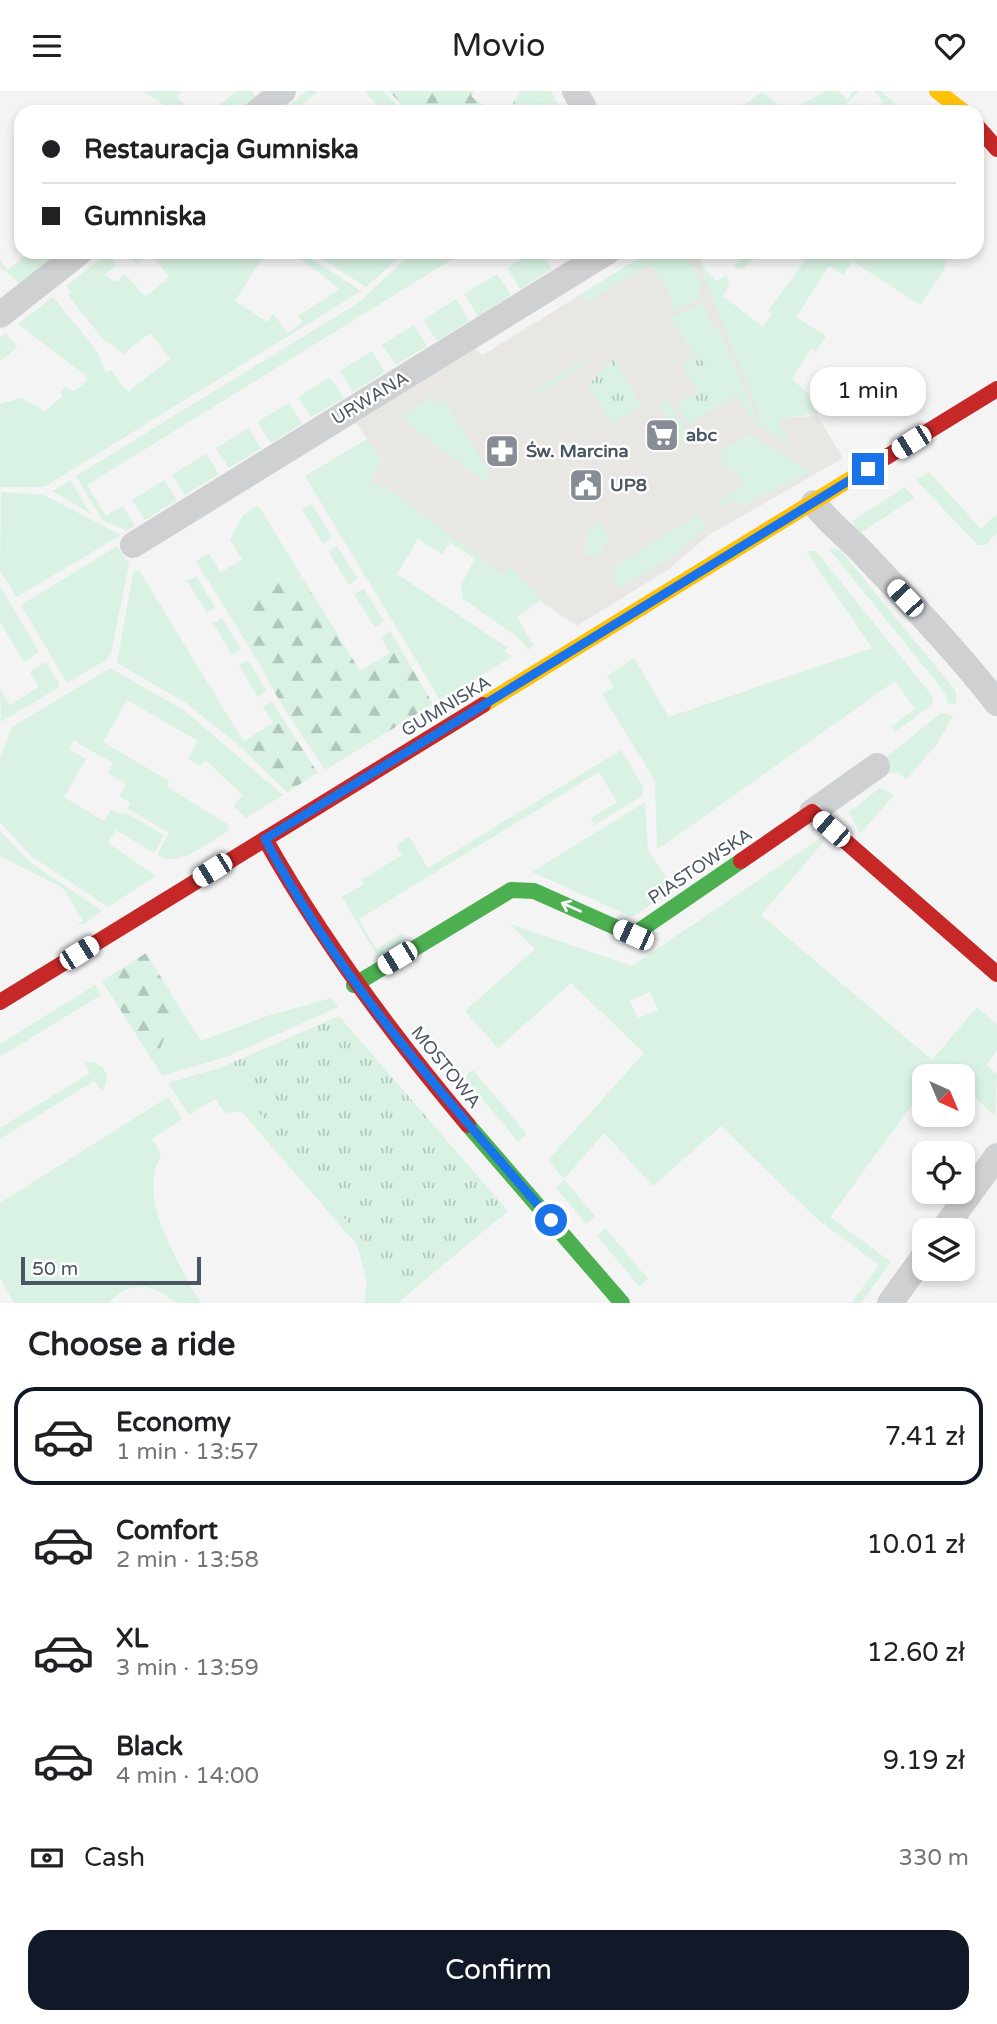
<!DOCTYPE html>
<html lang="en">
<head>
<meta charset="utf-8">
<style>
  body { margin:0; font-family:"Varela Round",sans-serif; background:#f2f2f2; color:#202124; height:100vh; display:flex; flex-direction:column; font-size:26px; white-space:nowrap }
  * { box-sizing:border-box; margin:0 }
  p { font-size:23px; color:#757577 }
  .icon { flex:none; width:38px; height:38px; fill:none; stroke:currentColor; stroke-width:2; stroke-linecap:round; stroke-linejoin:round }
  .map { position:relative; height:1212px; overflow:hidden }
  .drawer { display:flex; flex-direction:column; background:#fff; flex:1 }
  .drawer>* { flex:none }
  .banner { position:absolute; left:14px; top:14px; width:970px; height:154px; border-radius:21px; box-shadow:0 4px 10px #0003; display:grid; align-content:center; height:154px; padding:0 28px; background:#fff }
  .needle { width:46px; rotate:136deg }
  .tools { position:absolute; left:912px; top:973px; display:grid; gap:14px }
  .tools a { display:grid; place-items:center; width:63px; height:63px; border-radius:14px; background:#fff; box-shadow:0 4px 10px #0003; font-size:35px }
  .scale { position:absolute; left:21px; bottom:18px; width:180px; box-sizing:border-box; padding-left:7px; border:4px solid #4a5661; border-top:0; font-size:19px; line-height:24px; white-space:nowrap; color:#4a5661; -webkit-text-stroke:5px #fff; paint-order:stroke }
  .end { position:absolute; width:32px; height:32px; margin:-16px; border:9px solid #1a73e8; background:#fff; box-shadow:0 0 0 4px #fff }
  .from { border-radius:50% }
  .bubble { position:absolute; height:49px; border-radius:21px; background:#fff; box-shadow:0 4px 10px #0003; font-size:23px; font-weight:600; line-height:49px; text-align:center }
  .car { position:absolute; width:21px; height:42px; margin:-21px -10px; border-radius:9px; box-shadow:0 0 5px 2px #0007; background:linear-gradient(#fff 24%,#345 0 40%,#fff 0 76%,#345 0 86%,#fff 0) }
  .banner b { display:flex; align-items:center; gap:24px; height:66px; font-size:26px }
  .banner b+b { border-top:2px solid #e0e0e0 }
  .banner i { width:18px; height:18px; background:#202124 }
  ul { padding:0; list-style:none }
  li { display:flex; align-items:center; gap:21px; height:98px; margin:0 14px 10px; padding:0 14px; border:4px solid transparent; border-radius:21px }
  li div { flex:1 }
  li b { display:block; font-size:26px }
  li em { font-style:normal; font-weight:600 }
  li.active { border-color:#111827 }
  li>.icon { width:63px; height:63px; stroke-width:1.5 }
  h2 { padding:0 28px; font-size:32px; line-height:84px }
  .pay { display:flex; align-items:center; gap:18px; height:77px; padding:0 28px; font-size:26px }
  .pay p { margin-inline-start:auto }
  .cta { display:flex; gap:14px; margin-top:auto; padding:14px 28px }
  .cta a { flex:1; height:80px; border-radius:21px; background:#111827; color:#fff; font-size:28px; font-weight:600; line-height:80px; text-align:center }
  header { display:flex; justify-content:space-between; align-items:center; height:91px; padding:0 28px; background:#fff; font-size:32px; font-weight:600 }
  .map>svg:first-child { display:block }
  .commercial { fill:#e8e7e3 }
  .green { fill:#d9f2e3; fill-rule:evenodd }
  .forest { fill:url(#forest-firs) }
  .park { fill:url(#park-tufts) }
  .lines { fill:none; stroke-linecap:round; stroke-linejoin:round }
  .street { stroke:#ced0d2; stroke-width:26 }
  .fast { stroke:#4caf50; stroke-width:16 }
  .slow { stroke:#ffc107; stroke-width:16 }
  .jam { stroke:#c62828; stroke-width:16 }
  .oneway { stroke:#f6fbf6 }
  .route { stroke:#1a73e8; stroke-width:9 }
  .labels { text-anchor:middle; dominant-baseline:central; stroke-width:5; stroke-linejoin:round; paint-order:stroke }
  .street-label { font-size:18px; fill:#4a5661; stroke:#fff }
  .poi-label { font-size:18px; font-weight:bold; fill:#4a5661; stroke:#fff; text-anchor:start }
</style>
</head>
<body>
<header><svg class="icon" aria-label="menu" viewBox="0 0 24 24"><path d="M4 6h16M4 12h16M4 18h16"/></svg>Movio<svg class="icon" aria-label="heart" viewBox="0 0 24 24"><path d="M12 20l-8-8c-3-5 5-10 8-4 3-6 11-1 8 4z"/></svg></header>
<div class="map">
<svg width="997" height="1212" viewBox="0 0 997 1212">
  <defs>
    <pattern id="forest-firs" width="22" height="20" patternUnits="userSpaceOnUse" patternTransform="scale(1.75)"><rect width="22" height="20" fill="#d9f2e3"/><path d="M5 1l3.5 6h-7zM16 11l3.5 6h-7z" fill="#b2c7bb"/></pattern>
    <pattern id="park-tufts" width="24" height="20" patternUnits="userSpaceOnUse" patternTransform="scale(1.75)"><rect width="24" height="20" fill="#d9f2e3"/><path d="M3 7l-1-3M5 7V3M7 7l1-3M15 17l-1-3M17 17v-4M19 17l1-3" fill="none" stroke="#b2c7bb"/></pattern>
  </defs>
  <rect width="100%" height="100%" fill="#f4f4f4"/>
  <path class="commercial" d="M 649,161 L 697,162 L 765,330 L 817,324 L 843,367 L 709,444 L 669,478 L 577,535 L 450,451 L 369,389 L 382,370 L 356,332 L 475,258 L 483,264 Z"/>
  <g class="green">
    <path d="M 143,0 L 183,0 L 177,5 L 191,21 L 175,21 Z"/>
    <path d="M 237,0 L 251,0 L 258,8 L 241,21 L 215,21 L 213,19 Z"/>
    <path d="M 307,0 L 319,0 L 292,21 L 281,21 Z"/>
    <path d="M 365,0 L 383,0 L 403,21 L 371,21 L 377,15 Z"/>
    <path d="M 524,0 L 551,0 L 562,21 L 546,21 L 549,16 Z"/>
    <path d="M 826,0 L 838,0 L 847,9 L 853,0 L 859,0 L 838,21 L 797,21 L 796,16 Z"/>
    <path d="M 874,0 L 881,0 L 905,21 L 883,21 L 882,9 Z"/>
    <path d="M 762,1 L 782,16 L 778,21 L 734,21 Z"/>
    <path d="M 31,161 L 65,161 L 22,194 L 0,176 L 0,170 L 7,179 Z"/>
    <path d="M 126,161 L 266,161 L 235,210 L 267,231 L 273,223 L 288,242 L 302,231 L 298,225 L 340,198 L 291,161 L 301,161 L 361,200 L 44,396 L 0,396 L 0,313 L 22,307 L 45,320 L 63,305 L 60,301 L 66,296 L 74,300 L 87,290 L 86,285 L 18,233 L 53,206 L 98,261 L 106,282 L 111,279 L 128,301 L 170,268 L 150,242 L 123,263 L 101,246 L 68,204 L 71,201 L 66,195 L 107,163 L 117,173 L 105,184 L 115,191 L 125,183 L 145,206 L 169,186 L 150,162 L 136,173 Z"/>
    <path d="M 311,161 L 405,161 L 366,196 Z"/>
    <path d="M 413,161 L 464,161 L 87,394 L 106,425 L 123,415 L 135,435 L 127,440 L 102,429 L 76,385 L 358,212 Z"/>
    <path d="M 533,161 L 541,161 L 552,178 L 520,198 L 507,177 Z"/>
    <path d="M 649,161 C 688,172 685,154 703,198 L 699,201 L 701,207 L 673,220 L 670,215 L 674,212 L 650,173 L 586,212 L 581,203 Z"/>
    <path d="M 694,161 L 697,161 L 703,176 L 716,190 L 727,184 L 729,195 L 723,205 L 763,236 L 772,223 L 768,220 L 811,161 L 948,161 L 944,179 L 920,214 L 852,170 L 844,184 L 829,175 L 796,226 L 826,245 L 816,261 L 811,258 L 792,288 L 830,323 L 826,326 L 822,321 L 777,329 L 792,355 L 758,335 L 759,323 Z"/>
    <path d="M 749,161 L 761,161 L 744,177 L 736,178 L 734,175 Z"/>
    <path d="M 497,183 L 511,204 L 478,225 L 464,203 Z"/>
    <path d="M 456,208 L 469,230 L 437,250 L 423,229 Z"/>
    <path d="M 703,212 L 714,236 L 719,237 L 756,327 L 755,333 L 737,304 L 688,333 L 676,313 L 692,304 L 702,321 L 698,263 L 694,265 L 670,227 Z"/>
    <path d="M 414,234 L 427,255 L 396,274 L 382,254 Z"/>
    <path d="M 6,242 L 17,256 L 0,271 L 0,246 Z"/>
    <path d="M 372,260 L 385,281 L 353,301 L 340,280 Z"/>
    <path d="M 584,269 L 586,273 L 539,302 L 533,300 Z"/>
    <path d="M 330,286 L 344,307 L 311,326 L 298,306 Z"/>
    <path d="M 432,306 L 436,313 L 444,308 L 489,381 L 488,389 L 483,389 L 403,329 L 401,325 Z"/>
    <path d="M 667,309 L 691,348 L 684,354 L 659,314 Z"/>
    <path d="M 289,312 L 302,332 L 271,352 L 257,331 Z"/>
    <path d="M 248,337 L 261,357 L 229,377 L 216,357 Z"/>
    <path d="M 749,343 L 811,380 L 742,414 L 733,410 L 724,415 L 720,409 L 744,394 L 735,380 L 729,381 L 720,368 L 722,359 Z"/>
    <path d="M 367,348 L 382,370 L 370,389 L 383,399 L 385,395 L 502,483 L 509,476 L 551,516 L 541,509 L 517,526 L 534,555 L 528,559 L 519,547 L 463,508 L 461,494 L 475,468 L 450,451 L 442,463 L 418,448 L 397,483 L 508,557 L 504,560 L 512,566 L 440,609 L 305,385 Z"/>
    <path d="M 206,363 L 219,383 L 185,404 L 172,384 Z"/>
    <path d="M 929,381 L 981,438 L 997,423 L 997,442 L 986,454 L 978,454 L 916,389 Z"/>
    <path d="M 70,389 L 91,423 L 53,400 Z"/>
    <path d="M 164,389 L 177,409 L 145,429 L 132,409 Z"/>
    <path d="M 905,396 L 914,407 L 860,442 L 852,430 Z"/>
    <path d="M 1,401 L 44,404 L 121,444 L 17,506 L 0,480 Z"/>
    <path d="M 312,413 L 332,446 L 323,453 L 302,418 Z"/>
    <path d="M 258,414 L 304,489 L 298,485 L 249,544 L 265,582 L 196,470 L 209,462 L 221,482 L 242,468 L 230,449 L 243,424 Z"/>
    <path d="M 698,423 L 706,436 L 672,466 L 617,498 L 613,485 L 616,475 Z"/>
    <path d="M 600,432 L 609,447 L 598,468 L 585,464 L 587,441 Z"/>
    <path d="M 117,455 L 129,473 L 111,562 L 106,569 L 67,592 L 21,514 Z"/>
    <path d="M 337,455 L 358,488 L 349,494 L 328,460 Z"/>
    <path d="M 829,458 L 840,459 L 956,600 L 956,613 L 947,612 L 946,603 Z"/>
    <path d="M 806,460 L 816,460 L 933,606 L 932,614 L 895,641 L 891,636 L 915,618 L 895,590 L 657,759 L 655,690 L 602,603 L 614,596 L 607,585 L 634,567 L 669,626 L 872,557 Z"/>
    <path d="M 139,479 L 240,645 L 235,651 L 186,612 L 117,572 L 133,482 Z"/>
    <path d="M 196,485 L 215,516 L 207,522 L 187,490 Z"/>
    <path d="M 0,495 L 39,561 L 24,571 L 0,531 Z"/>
    <path d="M 364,498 L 384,530 L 375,536 L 354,503 Z"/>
    <path d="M 222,527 L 241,558 L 232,564 L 213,532 Z"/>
    <path d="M 248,569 L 267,600 L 258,606 L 239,574 Z"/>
    <path d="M 46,571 L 59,592 L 58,597 L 1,631 L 0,598 L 10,614 L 39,596 L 30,581 Z"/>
    <path d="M 110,577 L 185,620 L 283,704 L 246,727 L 233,715 L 243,704 L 205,669 L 200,675 L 188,667 L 198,650 L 127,609 L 103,651 L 169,690 L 167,696 L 226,732 L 229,739 C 209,751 180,778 157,764 L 169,742 L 128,718 L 130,712 L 119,705 L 126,693 L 108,682 L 113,672 L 74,650 L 69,658 L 86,668 L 64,706 L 104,730 L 111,718 L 123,724 L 125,721 L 164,744 L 154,762 L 116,739 L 108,752 L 156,785 L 108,816 L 31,765 L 0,731 L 0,667 L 12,636 Z"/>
    <path d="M 941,622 L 953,625 L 937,653 L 906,689 L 898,681 L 884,683 L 883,669 Z"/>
    <path d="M 621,659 L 643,696 L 643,704 L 595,734 L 591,727 L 617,711 L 599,681 L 359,828 L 376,858 L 402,842 L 406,849 L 378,866 L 342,806 L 364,793 L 361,789 L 402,764 L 396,754 L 409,746 L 428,777 Z"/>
    <path d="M 880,697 L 894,704 L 860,743 L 849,721 Z"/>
    <path d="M 645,711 L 648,759 L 675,798 L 632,826 L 532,781 Z"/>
    <path d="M 0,740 L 31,772 L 102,820 L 86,832 L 76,834 L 83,830 L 63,797 L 0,765 Z"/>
    <path d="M 822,746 L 826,748 L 761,824 L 932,969 L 977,916 L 997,934 L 997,959 L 986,974 L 997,983 L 995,1025 L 963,996 L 962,985 L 924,985 L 924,998 L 830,1126 L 891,1171 L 861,1212 L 851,1212 L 879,1174 L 817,1128 L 721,1035 L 653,1095 L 604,1042 L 564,1088 L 595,1125 L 586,1133 L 556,1097 L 564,1088 L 548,1069 L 644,962 L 571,892 L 498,957 L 465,920 L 535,858 L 510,833 L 632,875 ZM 650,901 L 658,919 L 638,927 L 630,910 Z"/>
    <path d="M 95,894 L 101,904 L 0,966 L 0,953 Z"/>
    <path d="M 332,907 L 338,916 L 229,965 L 162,985 L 154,972 L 174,924 L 180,917 L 201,950 L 267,925 Z"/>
    <path d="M 92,971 C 107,974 111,989 102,1000 L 94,990 L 0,1048 L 0,1037 L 90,982 L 84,972 Z"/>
    <path d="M 222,976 L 407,1204 L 398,1212 L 364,1212 L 367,1190 L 357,1154 L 242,1021 L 225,1022 L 215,1008 L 189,1024 L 168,992 Z"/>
    <path d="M 473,979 L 527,1043 L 518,1051 L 464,986 Z"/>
    <path d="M 168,1006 L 182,1028 L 152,1048 L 161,1064 C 138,1109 173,1158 193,1200 L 202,1212 L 178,1212 L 158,1200 L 143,1195 L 124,1199 L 108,1212 L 14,1212 L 0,1187 L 0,1112 Z"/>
    <path d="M 605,1137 L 648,1188 L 639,1195 L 597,1145 Z"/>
  </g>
  <g class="forest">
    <path d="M 389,0 L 474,0 L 471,5 L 494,21 L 409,21 Z"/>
    <path d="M 521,0 L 524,0 L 549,16 L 546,21 L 507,21 Z"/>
    <path d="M 290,484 L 304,489 L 360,580 L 390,562 L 381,546 L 390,540 L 433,613 L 325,679 C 304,645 237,559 250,519 C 255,504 276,489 290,484 Z"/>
    <path d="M 272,611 L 318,682 L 287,701 L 235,651 L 240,645 L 244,650 L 273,632 L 263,615 Z"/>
    <path d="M 146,862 L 180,917 L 174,924 L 154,972 L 102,890 Z"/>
  </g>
  <g class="park">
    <path d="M 698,263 L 725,307 L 702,321 L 692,304 L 697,300 L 681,273 Z"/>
    <path d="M 613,267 L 642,315 L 612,333 L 588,295 Z"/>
    <path d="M 339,925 L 508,1120 L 407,1204 L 222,976 Z"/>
  </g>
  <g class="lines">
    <g class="street">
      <path d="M 575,0 L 586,21"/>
      <path d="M 257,21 L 283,0"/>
      <path d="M 0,224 L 80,161"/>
      <path d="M 814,412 C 828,432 846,444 863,462 C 909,511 956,559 997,612"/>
      <path d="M 133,454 L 607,161"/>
      <path d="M 812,721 L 877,675"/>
      <path d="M 943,1139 L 997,1065"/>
      <path d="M 890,1212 L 924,1165"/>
    </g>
    <g class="fast">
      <path d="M 354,894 L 511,799 L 534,800 L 633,844 L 741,770"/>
      <path d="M 468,1034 L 622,1212"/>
    </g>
    <g class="slow">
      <path d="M 937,0 L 964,21"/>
      <path d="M 483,614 L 857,384"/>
    </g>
    <g class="jam">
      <path d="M 976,34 L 997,58"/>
      <path d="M 857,384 L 997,298"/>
      <path d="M 265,748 C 323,851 392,944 468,1034"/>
      <path d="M 741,770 L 812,721 L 997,883"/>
      <path d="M 0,911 L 483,614"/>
    </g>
  </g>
  <defs><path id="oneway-shaft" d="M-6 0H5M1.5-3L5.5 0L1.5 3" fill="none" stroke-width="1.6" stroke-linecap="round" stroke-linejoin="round" transform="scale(1.75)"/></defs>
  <use class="oneway" href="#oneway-shaft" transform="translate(571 816) rotate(-156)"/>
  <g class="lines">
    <path class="route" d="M 551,1129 C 446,1007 340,891 265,748 L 868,378"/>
  </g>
  <defs>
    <g id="supermarket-square" transform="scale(1.75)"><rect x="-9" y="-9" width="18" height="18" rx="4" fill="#868d94" stroke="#fff"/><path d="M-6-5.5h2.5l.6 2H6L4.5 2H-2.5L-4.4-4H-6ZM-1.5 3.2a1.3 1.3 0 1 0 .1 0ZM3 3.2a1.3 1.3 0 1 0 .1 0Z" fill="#fff"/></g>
    <g id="pharmacy-square" transform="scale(1.75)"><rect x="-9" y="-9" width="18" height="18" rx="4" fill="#868d94" stroke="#fff"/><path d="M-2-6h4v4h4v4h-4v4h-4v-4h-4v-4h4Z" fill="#fff"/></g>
    <g id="civic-square" transform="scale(1.75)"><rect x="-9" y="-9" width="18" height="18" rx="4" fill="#868d94" stroke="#fff"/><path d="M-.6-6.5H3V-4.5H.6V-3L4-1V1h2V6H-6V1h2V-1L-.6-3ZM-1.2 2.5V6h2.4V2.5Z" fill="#fff"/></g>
  </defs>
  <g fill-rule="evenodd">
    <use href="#supermarket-square" x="662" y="344"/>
    <use href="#pharmacy-square" x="502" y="360"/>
    <use href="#civic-square" x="586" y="394"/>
  </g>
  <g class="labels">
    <g class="street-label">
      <text transform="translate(370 307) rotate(-31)">URWANA</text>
      <text transform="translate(446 615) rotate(-31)">GUMNISKA</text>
      <text transform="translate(700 775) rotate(-34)">PIASTOWSKA</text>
      <text transform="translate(446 976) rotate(51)">MOSTOWA</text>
    </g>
    <g class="poi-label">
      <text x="686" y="344">abc</text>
      <text x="526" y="360">Św. Marcina</text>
      <text x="610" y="394">UP8</text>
    </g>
  </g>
</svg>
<div class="tools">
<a><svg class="needle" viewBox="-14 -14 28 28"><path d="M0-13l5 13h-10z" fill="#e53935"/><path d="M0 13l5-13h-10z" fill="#757577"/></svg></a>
<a><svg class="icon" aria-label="locate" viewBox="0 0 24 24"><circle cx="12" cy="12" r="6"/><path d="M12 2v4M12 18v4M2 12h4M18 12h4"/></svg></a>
<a><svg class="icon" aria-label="layers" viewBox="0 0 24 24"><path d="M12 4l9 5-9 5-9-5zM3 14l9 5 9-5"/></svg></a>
</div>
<div class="scale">50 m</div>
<i class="end from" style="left:551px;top:1129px"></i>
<i class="end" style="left:868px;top:378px"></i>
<div class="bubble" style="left:810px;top:276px;width:116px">1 min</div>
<i class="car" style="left:911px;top:351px;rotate:238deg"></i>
<i class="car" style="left:905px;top:507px;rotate:317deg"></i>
<i class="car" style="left:831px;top:738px;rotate:311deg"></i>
<i class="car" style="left:212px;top:779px;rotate:238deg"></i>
<i class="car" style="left:633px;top:844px;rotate:294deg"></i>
<i class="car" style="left:79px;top:862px;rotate:58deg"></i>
<i class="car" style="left:397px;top:867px;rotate:239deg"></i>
<div class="banner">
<b><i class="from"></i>Restauracja Gumniska</b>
<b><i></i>Gumniska</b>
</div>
</div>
<section class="drawer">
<h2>Choose a ride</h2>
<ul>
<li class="active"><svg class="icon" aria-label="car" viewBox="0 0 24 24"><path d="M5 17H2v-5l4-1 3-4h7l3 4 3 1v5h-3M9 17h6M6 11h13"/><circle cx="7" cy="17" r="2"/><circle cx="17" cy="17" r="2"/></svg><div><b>Economy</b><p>1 min · 13:57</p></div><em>7.41 zł</em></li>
<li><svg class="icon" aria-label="car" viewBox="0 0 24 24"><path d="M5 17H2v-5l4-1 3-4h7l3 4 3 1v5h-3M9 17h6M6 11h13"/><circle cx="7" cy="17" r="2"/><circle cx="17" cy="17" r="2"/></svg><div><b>Comfort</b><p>2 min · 13:58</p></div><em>10.01 zł</em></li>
<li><svg class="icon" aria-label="car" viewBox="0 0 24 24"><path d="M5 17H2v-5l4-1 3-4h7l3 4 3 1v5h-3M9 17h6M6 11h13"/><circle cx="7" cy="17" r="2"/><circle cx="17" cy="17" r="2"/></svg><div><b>XL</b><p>3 min · 13:59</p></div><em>12.60 zł</em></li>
<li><svg class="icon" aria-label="car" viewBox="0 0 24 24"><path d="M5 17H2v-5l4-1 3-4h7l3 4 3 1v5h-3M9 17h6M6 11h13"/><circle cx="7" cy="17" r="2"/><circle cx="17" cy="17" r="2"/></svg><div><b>Black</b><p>4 min · 14:00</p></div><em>9.19 zł</em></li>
</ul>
<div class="pay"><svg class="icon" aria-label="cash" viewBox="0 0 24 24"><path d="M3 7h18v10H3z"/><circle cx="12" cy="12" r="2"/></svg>Cash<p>330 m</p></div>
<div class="cta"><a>Confirm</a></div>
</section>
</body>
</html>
